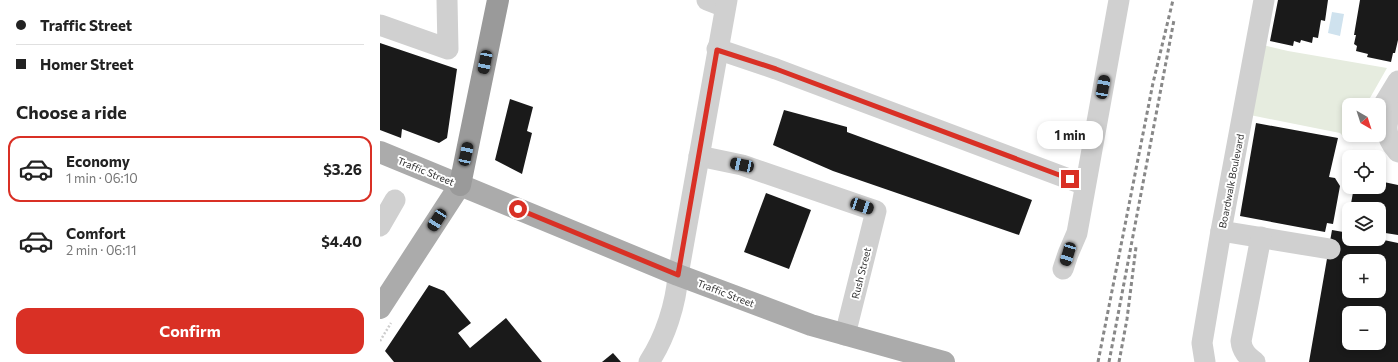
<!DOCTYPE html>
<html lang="en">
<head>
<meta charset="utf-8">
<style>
  body { margin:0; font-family:Commissioner,sans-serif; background:#f2f2f2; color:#222; height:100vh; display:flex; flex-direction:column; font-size:15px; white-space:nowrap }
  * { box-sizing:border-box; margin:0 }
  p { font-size:13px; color:#767676 }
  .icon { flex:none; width:22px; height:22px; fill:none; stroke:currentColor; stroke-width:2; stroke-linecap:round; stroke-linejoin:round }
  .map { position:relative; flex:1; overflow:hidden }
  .drawer { display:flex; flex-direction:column; background:#fff; width:380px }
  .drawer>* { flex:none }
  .banner { display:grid; align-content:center; height:88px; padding:0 16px; background:#fff }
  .needle { width:26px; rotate:141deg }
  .tools { position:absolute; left:962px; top:98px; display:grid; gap:8px }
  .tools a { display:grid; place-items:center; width:44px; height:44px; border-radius:8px; background:#fff; box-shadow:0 2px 6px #0003; font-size:20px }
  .end { position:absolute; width:18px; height:18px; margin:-9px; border:5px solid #d93025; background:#fff; box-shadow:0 0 0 2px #fff }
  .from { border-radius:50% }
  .bubble { position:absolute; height:28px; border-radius:12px; background:#fff; box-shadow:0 2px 6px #0003; font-size:13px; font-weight:700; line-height:28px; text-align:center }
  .car { position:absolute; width:12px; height:24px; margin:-12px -6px; border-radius:5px; box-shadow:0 0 3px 1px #0007; background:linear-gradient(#222 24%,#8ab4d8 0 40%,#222 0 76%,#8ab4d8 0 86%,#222 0) }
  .banner b { display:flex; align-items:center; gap:14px; height:38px; font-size:15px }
  .banner b+b { border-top:1px solid #e0e0e0 }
  .banner i { width:10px; height:10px; background:#222 }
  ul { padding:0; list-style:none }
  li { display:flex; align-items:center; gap:12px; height:66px; margin:0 8px 6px; padding:0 8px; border:2px solid transparent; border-radius:12px }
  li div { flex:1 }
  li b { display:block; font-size:15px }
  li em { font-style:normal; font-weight:700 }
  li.current { border-color:#d93025 }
  li>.icon { width:36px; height:36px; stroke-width:1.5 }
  h2 { padding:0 16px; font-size:18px; line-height:48px }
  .button { display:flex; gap:8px; margin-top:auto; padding:8px 16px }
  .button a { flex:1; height:46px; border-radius:12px; background:#d93025; color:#fff; font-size:16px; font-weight:700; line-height:46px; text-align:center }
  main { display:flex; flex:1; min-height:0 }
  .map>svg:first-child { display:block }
  .green { fill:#e6ecdf }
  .water { fill:#cfe2ee }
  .building { fill:#1a1a1a; fill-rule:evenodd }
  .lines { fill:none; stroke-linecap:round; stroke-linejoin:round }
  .path { stroke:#cdcdcd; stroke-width:2.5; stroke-dasharray:2 2; stroke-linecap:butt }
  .minor { stroke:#d0d0d0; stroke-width:21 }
  .major { stroke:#ababab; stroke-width:22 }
  .highway { stroke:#9a9a9a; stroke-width:22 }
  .rail { stroke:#888; stroke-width:3; stroke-dasharray:4 3; stroke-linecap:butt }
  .route { stroke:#d93025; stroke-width:5 }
  .labels { text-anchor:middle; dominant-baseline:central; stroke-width:4; stroke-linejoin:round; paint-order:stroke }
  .street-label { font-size:10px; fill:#333; stroke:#fff }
</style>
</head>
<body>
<main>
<section class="drawer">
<div class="banner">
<b><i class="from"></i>Traffic Street</b>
<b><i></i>Homer Street</b>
</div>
<h2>Choose a ride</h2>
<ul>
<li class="current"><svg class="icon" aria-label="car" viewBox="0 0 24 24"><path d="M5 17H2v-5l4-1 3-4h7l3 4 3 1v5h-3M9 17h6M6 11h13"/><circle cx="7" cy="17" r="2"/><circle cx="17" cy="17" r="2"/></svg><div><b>Economy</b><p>1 min · 06:10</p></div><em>$3.26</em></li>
<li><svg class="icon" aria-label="car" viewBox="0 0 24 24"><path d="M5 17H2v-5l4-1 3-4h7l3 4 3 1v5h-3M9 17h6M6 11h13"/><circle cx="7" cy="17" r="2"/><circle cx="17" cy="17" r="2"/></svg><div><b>Comfort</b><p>2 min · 06:11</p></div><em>$4.40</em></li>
</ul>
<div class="button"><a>Confirm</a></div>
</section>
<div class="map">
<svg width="1018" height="362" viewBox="0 0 1018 362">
  <rect width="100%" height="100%" fill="#fff"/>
  <path class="green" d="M 883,45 L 908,51 L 1007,68 L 986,105 L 969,105 L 969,135 L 982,135 L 983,141 L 965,138 L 960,133 L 870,115 Z"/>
  <path class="water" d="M 952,12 L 964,14 L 960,36 L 948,33 Z"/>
  <g class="building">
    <path d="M 898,0 L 948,0 L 945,21 L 941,20 L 938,38 L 933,37 L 932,43 L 921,40 L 920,43 L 914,41 L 913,46 L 890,41 Z"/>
    <path d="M 980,0 L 1018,0 L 1018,40 L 1015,53 L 1013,53 L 1011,62 L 987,57 L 988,54 L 976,51 L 977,46 L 974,44 L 976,35 L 974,35 Z"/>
    <path d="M 0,43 L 77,69 L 67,138 L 59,143 L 22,129 L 21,138 L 0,130 Z"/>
    <path d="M 130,99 L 153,107 L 147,131 L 152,133 L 142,174 L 115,160 Z"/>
    <path d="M 404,110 L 467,127 L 467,132 L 652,200 L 639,235 L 453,171 L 393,145 Z"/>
    <path d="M 876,123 L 958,138 L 949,177 L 955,178 L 960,186 L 953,224 L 947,223 L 945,232 L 860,216 Z"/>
    <path d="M 999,181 L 1018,185 L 1018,235 L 999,232 L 999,209 L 970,209 L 974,187 L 999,187 Z"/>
    <path d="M 386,193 L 431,210 L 409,269 L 364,252 Z"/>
    <path d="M 968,216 L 969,216 L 969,226 L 966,225 Z"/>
    <path d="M 952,230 L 969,233 L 969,239 L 999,239 L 1018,243 L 1018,362 L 929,362 ZM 969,261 L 999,261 L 999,291 L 969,291 ZM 969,313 L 999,313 L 999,343 L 969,343 Z"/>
    <path d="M 49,285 L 64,291 L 91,323 L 78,333 L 90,348 L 126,318 L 162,362 L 14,362 L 5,351 Z"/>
    <path d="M 233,353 L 241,362 L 222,362 Z"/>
  </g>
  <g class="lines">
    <path class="path" d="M 0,341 L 11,323"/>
    <g class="minor">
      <path d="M 327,0 L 345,7"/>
      <path d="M 0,25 L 68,49 L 67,0"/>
      <path d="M 337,49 L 396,69 L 705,185"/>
      <path d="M 1018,99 C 1006,119 1001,133 1018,152"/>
      <path d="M 1001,109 L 1018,81"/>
      <path d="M 319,156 L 362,165 L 496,211 L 465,335"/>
      <path d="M 0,226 L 15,200"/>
      <path d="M 841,231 L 950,249"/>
      <path d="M 683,269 L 688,254 L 697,233 L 739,0"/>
      <path d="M 269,362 C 285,338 296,304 298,275 L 347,0"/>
      <path d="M 825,362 L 822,343 L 841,231 L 884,0"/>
      <path d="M 875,362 C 867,356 862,351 861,341 L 881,237"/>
    </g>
    <g class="major">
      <path d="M 0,152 L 298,275 L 431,325 L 564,362"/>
      <path d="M 0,308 L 80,185"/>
    </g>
    <path class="highway" d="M 80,185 L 118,0"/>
    <g class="rail">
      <path d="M 718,362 L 773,83 L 793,0"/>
      <path d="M 729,362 L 794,20"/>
      <path d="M 739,362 L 747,319 L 756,247"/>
    </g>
  </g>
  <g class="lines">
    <path class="route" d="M 138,209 L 298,275 L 337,50 L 396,69 L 690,179"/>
  </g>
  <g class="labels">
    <g class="street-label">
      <text transform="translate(46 171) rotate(22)">Traffic Street</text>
      <text transform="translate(851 181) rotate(-79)">Boardwalk Boulevard</text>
      <text transform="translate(481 273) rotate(-76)">Rush Street</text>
      <text transform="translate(346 293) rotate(21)">Traffic Street</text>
    </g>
  </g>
</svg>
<div class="tools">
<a><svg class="needle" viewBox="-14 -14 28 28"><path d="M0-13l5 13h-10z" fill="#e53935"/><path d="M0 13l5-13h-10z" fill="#767676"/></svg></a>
<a><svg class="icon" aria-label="locate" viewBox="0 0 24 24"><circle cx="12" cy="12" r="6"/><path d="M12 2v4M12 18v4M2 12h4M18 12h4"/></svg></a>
<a><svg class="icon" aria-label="layers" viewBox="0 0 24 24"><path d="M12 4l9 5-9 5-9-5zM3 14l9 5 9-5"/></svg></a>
<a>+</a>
<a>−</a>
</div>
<i class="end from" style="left:138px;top:209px"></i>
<i class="end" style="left:690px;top:179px"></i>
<div class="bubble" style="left:657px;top:121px;width:66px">1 min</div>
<i class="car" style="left:105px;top:62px;rotate:191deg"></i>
<i class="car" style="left:723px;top:87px;rotate:10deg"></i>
<i class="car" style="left:86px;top:154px;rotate:12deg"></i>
<i class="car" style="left:362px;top:165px;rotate:282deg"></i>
<i class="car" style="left:482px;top:206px;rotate:109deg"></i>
<i class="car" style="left:57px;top:220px;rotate:213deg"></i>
<i class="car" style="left:688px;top:254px;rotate:197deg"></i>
</div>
</main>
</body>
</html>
